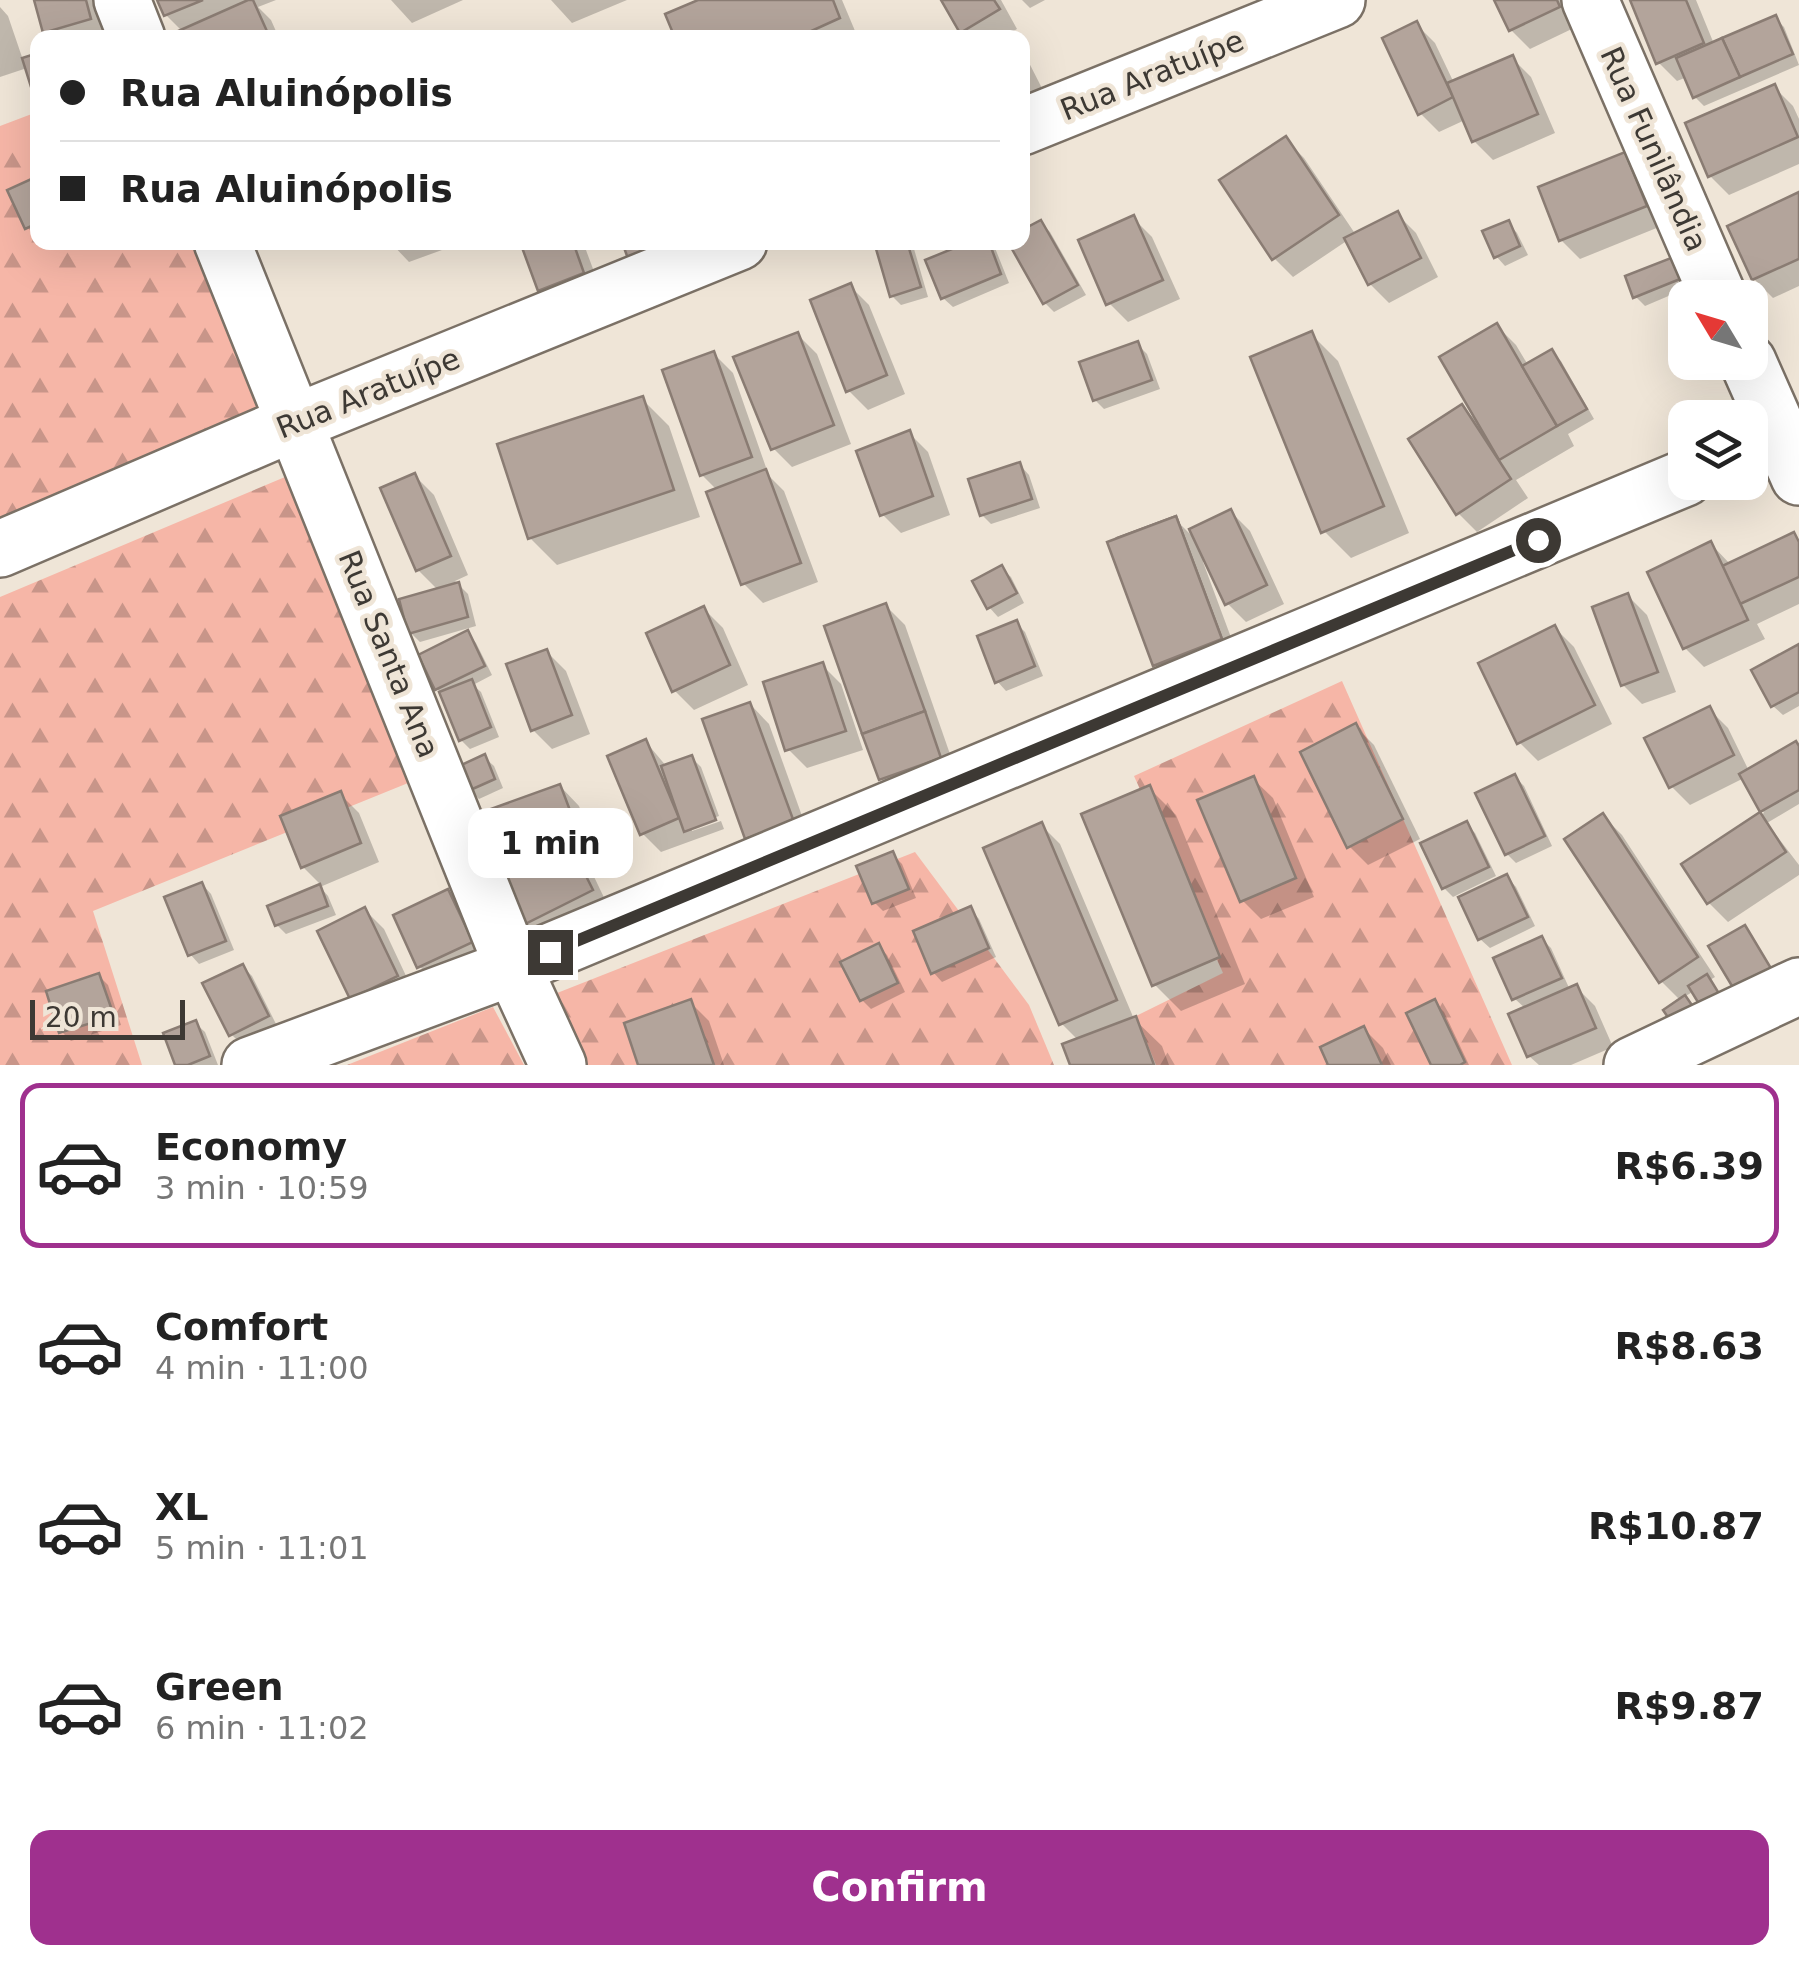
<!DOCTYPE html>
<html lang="en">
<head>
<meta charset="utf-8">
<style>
  body { margin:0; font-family:"DejaVu Sans",sans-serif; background:#f2f2f2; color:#222; height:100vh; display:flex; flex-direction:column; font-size:38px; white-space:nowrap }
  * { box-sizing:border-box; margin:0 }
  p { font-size:32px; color:#767676 }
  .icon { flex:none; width:55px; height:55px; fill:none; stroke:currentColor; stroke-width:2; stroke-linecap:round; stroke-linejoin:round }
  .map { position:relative; height:1065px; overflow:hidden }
  .drawer { display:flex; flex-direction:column; background:#fff; flex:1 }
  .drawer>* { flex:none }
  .banner { position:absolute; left:30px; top:30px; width:1000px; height:220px; border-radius:20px; box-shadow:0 10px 40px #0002; display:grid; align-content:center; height:220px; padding:0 30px; background:#fff }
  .needle { width:65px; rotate:308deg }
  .fabs { position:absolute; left:1668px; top:280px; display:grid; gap:20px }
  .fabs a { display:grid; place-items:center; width:100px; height:100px; border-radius:20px; background:#fff; box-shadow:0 10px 40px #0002; font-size:50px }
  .scale { position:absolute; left:30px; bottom:25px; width:155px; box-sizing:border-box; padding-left:10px; border:5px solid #3d3934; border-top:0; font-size:28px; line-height:35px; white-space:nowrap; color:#3d3934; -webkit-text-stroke:8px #efe5d7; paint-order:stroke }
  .end { position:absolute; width:45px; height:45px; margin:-22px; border:12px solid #3d3934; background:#fff; box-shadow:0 0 0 5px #fff }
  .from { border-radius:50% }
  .bubble { position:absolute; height:70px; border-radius:20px; background:#fff; box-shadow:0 10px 40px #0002; font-size:32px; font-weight:600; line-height:70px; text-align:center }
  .banner b { display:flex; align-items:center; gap:35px; height:95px; font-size:38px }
  .banner b+b { border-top:2px solid #e0e0e0 }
  .banner i { width:25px; height:25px; background:#222 }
  ul { padding:18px 0 0; list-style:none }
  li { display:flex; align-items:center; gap:30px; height:165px; margin:0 20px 15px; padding:0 10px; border:5px solid transparent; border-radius:20px }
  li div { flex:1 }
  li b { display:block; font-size:38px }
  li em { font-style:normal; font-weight:600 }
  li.selected { border-color:#9f308e }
  li>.icon { width:90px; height:90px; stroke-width:1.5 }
  .action { display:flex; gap:20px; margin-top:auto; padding:20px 30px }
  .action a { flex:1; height:115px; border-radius:20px; background:#9f308e; color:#fff; font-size:40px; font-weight:600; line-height:115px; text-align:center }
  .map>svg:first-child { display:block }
  .forest { fill:url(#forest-firs) }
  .shadow { fill:#0003 }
  .building { fill:#b3a49b; stroke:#8a7c73; stroke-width:2.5 }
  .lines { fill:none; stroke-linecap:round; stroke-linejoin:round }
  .minor-casing { stroke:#7b7166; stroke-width:60 }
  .minor { stroke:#fff; stroke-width:55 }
  .route { stroke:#3d3934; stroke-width:12 }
  .labels { text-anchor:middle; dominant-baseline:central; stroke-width:9; stroke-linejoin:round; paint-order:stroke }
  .street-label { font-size:30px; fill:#3d3934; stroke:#efe5d7 }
</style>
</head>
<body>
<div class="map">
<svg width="1799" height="1065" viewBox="0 0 1799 1065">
  <defs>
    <pattern id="forest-firs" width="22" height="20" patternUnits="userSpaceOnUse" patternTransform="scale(2.5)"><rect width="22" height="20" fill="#f6b6a7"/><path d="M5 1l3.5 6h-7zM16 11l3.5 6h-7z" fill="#c89589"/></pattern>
  </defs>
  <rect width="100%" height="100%" fill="#efe5d7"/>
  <g class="forest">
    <path d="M 37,112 L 38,242 L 193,243 L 261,410 L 0,523 L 0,126 Z"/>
    <path d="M 285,477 L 418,779 L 93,911 L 142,1065 L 0,1065 L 0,597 Z"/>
    <path d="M 1342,681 L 1512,1065 L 1156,1065 L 1136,1016 L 1223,973 L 1134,776 Z"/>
    <path d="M 915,852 L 1029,1005 L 1054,1065 L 582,1065 L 552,995 Z"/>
    <path d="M 493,1007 L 524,1065 L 347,1065 Z"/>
  </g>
  <g class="shadow">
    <path d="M 37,0 L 98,0 L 109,38 L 51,38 L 45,32 Z"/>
    <path d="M 160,0 L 276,0 L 258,7 L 271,20 L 279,38 L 181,38 L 183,32 L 166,15 Z"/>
    <path d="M 391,0 L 463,0 L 412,23 Z"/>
    <path d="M 551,0 L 627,0 L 572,23 Z"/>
    <path d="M 704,0 L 842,0 L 858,38 L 678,38 Z"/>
    <path d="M 944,0 L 1001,0 L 1017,29 L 1008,34 L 1011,38 L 968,38 Z"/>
    <path d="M 1022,0 L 1045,0 L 1030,8 Z"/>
    <path d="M 1497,0 L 1566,0 L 1578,26 L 1530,49 L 1511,30 Z"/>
    <path d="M 1633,0 L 1696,0 L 1714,44 L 1775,18 L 1784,27 L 1799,65 L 1704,106 L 1695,97 L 1687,77 L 1677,81 L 1658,62 Z"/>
    <path d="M 0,7 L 8,16 L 23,60 L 38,56 L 27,68 L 0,77 Z"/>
    <path d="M 1416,24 L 1435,43 L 1454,83 L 1512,58 L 1531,77 L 1555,133 L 1493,160 L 1474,141 L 1465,120 L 1439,132 L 1420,113 Z"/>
    <path d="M 1022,49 L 1050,104 L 1022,118 Z"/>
    <path d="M 1774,87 L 1793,106 L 1799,119 L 1799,164 L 1729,195 L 1710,176 Z"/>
    <path d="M 1285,139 L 1304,158 L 1356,235 L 1397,214 L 1416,233 L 1438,277 L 1389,303 L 1370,284 L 1348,240 L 1293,277 L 1274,258 Z"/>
    <path d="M 1624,154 L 1643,174 L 1664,225 L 1580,259 L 1561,240 Z"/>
    <path d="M 38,178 L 38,238 L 27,227 Z"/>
    <path d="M 1799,195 L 1799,286 L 1773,298 L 1754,279 Z"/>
    <path d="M 1133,218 L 1152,237 L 1180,299 L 1128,322 L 1109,303 Z"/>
    <path d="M 1041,223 L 1050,232 L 1086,295 L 1054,312 L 1045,303 L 1022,242 Z"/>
    <path d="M 1508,223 L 1517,233 L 1528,255 L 1505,266 L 1496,256 Z"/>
    <path d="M 299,242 L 323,242 L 306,249 Z"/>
    <path d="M 390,242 L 464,242 L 409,262 Z"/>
    <path d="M 523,242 L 583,242 L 602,293 L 559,308 L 540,289 Z"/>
    <path d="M 876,242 L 912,242 L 928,297 L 901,305 L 892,296 Z"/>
    <path d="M 976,242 L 989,242 L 995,248 L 1009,283 L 953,307 L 943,298 Z"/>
    <path d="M 1685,268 L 1692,286 L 1645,306 L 1635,296 Z"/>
    <path d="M 850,286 L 869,305 L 905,394 L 868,410 L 849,391 Z"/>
    <path d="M 1497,326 L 1516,345 L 1528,365 L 1551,352 L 1561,361 L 1594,419 L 1568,434 L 1574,446 L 1516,480 L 1528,498 L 1477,532 L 1458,513 L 1461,407 L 1477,421 Z"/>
    <path d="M 1311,334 L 1338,361 L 1409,533 L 1351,558 L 1324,531 Z"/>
    <path d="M 798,335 L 817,354 L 851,444 L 792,467 L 773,448 Z"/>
    <path d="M 1137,344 L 1147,354 L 1160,389 L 1104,409 L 1095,400 Z"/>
    <path d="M 714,354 L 733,373 L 769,476 L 784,491 L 818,582 L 763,603 L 744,584 L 717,490 L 702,475 Z"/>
    <path d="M 642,399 L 669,426 L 700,517 L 557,565 L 530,538 Z"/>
    <path d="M 909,433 L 928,452 L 950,515 L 901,533 L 882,514 Z"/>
    <path d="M 1020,465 L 1029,475 L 1040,508 L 991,524 L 982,515 Z"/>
    <path d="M 415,476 L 434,495 L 468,575 L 455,581 L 468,594 L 476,626 L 420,642 L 411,633 L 439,591 L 418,570 Z"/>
    <path d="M 1231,512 L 1250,531 L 1284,604 L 1246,622 L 1227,603 L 1207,561 L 1203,562 L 1239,659 L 1174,683 L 1155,664 L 1175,519 L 1196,540 Z"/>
    <path d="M 1794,535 L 1799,540 L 1799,604 L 1757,624 L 1765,639 L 1704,667 L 1685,648 L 1711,544 L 1731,565 Z"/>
    <path d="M 1001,568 L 1011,577 L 1024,603 L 998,617 L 989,607 Z"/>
    <path d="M 1628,596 L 1647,615 L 1676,692 L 1642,704 L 1623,685 Z"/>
    <path d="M 886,606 L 905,625 L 958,777 L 900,798 L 881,779 Z"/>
    <path d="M 704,609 L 723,628 L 748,685 L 694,710 L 674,690 Z"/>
    <path d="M 1016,623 L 1025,632 L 1043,676 L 1006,691 L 997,681 Z"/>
    <path d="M 1555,628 L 1574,647 L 1612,724 L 1538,761 L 1519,742 Z"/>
    <path d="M 467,633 L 476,643 L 492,675 L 473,685 L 481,692 L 499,737 L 470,749 L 461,740 L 442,694 L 437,689 Z"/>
    <path d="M 1799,647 L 1799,706 L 1783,715 L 1773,706 Z"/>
    <path d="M 547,652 L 566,671 L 590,734 L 552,749 L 533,730 Z"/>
    <path d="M 822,665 L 841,684 L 863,750 L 807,768 L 788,749 Z"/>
    <path d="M 750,704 L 769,724 L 811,841 L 766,857 L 747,838 Z"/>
    <path d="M 1709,709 L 1728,728 L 1749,771 L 1799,747 L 1799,804 L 1767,823 L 1799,865 L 1799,875 L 1728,922 L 1709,903 L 1684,864 L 1764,813 L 1744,778 L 1690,805 L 1671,786 Z"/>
    <path d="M 1355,726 L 1374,745 L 1420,839 L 1368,865 L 1349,846 Z"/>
    <path d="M 646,742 L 667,767 L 692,758 L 701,767 L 719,816 L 692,826 L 692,831 L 721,821 L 724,829 L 661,852 L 642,833 Z"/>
    <path d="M 484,757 L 494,766 L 503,788 L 479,799 L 470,790 Z"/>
    <path d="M 1515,777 L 1524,786 L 1552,846 L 1516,863 L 1507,854 Z"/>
    <path d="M 1253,779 L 1273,798 L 1314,897 L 1261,919 L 1242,900 Z"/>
    <path d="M 560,786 L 579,806 L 592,840 L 573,847 L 585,858 L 610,910 L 540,945 L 521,926 L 520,862 L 505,846 Z"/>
    <path d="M 1149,788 L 1176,815 L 1245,984 L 1181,1011 L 1154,984 Z"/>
    <path d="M 340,794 L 359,813 L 379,862 L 320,887 L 328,896 L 336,915 L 286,934 L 277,925 L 270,907 L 322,886 L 303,867 Z"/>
    <path d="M 1603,816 L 1622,835 L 1715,977 L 1710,980 L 1731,1010 L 1694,991 L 1684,997 L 1694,1008 L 1681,1001 L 1661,981 Z"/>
    <path d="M 1466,824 L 1475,833 L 1496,876 L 1453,897 L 1444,888 Z"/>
    <path d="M 1041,825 L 1060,844 L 1134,1019 L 1162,1046 L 1169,1065 L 1072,1065 L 1079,1041 L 1061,1023 Z"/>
    <path d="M 892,854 L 902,864 L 916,898 L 883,911 L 874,902 Z"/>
    <path d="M 1507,877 L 1516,887 L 1535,926 L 1490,948 L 1480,939 L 1462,899 Z"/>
    <path d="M 202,884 L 211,894 L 234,950 L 199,964 L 190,954 Z"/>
    <path d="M 448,892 L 467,911 L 490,962 L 439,985 L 419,966 Z"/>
    <path d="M 970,909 L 979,919 L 996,957 L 942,982 L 933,972 Z"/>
    <path d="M 365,910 L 384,929 L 415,995 L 352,998 Z"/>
    <path d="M 1542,939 L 1551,948 L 1570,990 L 1576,987 L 1595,1006 L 1613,1047 L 1571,1065 L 1539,1065 L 1529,1056 L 1526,1009 L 1514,998 Z"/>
    <path d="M 878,946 L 887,955 L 905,992 L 871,1009 L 862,1000 Z"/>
    <path d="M 243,967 L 252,976 L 277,1026 L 240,1043 L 231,1034 Z"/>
    <path d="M 99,976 L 108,985 L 121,1025 L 71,1041 L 62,1032 Z"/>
    <path d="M 690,1002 L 709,1021 L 724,1065 L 641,1065 Z"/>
    <path d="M 1434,1002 L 1444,1012 L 1469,1065 L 1434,1065 Z"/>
    <path d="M 195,1023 L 205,1032 L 218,1065 L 178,1065 Z"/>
    <path d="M 1364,1029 L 1383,1048 L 1391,1065 L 1331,1065 Z"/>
  </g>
  <g class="building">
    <path d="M 34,0 L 86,0 L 91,19 L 43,33 Z"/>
    <path d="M 157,0 L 203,0 L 164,16 Z"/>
    <path d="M 248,0 L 253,0 L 270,38 L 178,38 L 176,32 Z"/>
    <path d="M 698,0 L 833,0 L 840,18 L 796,38 L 675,38 L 665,14 Z"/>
    <path d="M 941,0 L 994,0 L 1000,9 L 960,33 Z"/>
    <path d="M 1494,0 L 1557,0 L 1560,7 L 1509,31 Z"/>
    <path d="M 1630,0 L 1686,0 L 1704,43 L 1656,64 Z"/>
    <path d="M 1776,15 L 1793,54 L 1740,77 L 1722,38 Z"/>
    <path d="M 1417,21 L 1453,97 L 1418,115 L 1382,38 Z"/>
    <path d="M 1722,38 L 1740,77 L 1693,98 L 1676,58 Z"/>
    <path d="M 38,53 L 38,102 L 36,103 L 22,58 Z"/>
    <path d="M 1513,55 L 1538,114 L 1472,142 L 1447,83 Z"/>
    <path d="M 1775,84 L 1798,137 L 1708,177 L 1685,123 Z"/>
    <path d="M 1286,136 L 1339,215 L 1272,260 L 1219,180 Z"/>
    <path d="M 1625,152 L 1647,206 L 1559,241 L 1538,187 Z"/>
    <path d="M 38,176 L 38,223 L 25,229 L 7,190 Z"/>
    <path d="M 1799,192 L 1799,259 L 1752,280 L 1727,226 Z"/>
    <path d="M 1398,211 L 1421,258 L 1368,285 L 1344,238 Z"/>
    <path d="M 1134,215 L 1163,280 L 1106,305 L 1078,240 Z"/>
    <path d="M 1041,220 L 1078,285 L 1043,304 L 1008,242 L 1022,242 L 1022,230 Z"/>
    <path d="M 1509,220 L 1520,246 L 1494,258 L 1482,231 Z"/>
    <path d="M 520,242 L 573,242 L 584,273 L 538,291 Z"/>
    <path d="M 622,242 L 658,242 L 662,254 L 631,267 Z"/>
    <path d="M 874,242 L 907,242 L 921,287 L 890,297 Z"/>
    <path d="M 969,242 L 989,242 L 1001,274 L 941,299 L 925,260 Z"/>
    <path d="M 1676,256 L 1685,277 L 1633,298 L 1625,276 Z"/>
    <path d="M 851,283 L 887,375 L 846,392 L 810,300 Z"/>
    <path d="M 1497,323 L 1557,426 L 1499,460 L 1439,357 Z"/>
    <path d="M 1312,331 L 1384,506 L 1321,533 L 1250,357 Z"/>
    <path d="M 798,332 L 834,425 L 771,450 L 733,357 Z"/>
    <path d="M 1138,341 L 1152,380 L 1093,401 L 1079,362 Z"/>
    <path d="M 1552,349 L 1587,409 L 1557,426 L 1522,366 Z"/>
    <path d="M 714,351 L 752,457 L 700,476 L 662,370 Z"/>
    <path d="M 643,396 L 674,490 L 528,539 L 497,444 Z"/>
    <path d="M 1462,404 L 1511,479 L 1456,515 L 1408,439 Z"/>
    <path d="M 910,430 L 933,496 L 880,516 L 856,451 Z"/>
    <path d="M 1020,462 L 1032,499 L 980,516 L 968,479 Z"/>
    <path d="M 766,469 L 801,563 L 741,585 L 706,492 Z"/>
    <path d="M 415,473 L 451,556 L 416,571 L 380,488 Z"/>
    <path d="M 1231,509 L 1267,585 L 1225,605 L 1189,529 Z"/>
    <path d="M 1176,516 L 1222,639 L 1163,662 L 1117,538 Z"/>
    <path d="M 1176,516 L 1222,639 L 1153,666 L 1107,542 Z"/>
    <path d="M 1794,532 L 1799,542 L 1799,577 L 1740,604 L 1722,566 Z"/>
    <path d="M 1711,541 L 1748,620 L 1683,649 L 1647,572 Z"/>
    <path d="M 1002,565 L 1017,593 L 987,609 L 972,581 Z"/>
    <path d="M 459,582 L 468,617 L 408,634 L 399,599 Z"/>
    <path d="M 1628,593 L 1658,672 L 1621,686 L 1592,607 Z"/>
    <path d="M 886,603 L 925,711 L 862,734 L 824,626 Z"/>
    <path d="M 704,606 L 730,665 L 672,692 L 646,633 Z"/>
    <path d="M 1017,620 L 1035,666 L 995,683 L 977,636 Z"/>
    <path d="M 1555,625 L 1595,705 L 1517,744 L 1478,663 Z"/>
    <path d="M 468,630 L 485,666 L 435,690 L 418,655 Z"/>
    <path d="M 1799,644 L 1799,692 L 1771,707 L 1751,670 Z"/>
    <path d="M 547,649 L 572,715 L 531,731 L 506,664 Z"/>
    <path d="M 823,662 L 846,731 L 785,751 L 763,682 Z"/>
    <path d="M 472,679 L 491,727 L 459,741 L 439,692 Z"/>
    <path d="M 750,702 L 794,822 L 745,839 L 702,719 Z"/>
    <path d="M 1710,706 L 1734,755 L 1669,788 L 1644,738 Z"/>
    <path d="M 925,711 L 941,758 L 879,780 L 862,734 Z"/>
    <path d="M 1356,723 L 1403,819 L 1347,848 L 1300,752 Z"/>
    <path d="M 646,739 L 679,818 L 640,835 L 607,756 Z"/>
    <path d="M 1796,741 L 1799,746 L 1799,790 L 1760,812 L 1739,774 Z"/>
    <path d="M 485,754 L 495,779 L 468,791 L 457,767 Z"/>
    <path d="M 692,755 L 716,820 L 684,832 L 661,766 Z"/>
    <path d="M 1515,774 L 1545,836 L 1505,855 L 1475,793 Z"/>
    <path d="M 1254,776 L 1296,878 L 1240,902 L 1197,800 Z"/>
    <path d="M 560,784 L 574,821 L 503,848 L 488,810 Z"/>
    <path d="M 1150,785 L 1220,957 L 1152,986 L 1081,814 Z"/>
    <path d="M 341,791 L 361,843 L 301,868 L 280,816 Z"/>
    <path d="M 1760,812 L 1786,852 L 1707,904 L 1681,864 Z"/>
    <path d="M 1603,813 L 1698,957 L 1659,983 L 1564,839 Z"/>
    <path d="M 1467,821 L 1489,867 L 1442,889 L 1420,843 Z"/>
    <path d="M 1042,822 L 1117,1000 L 1059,1025 L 983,848 Z"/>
    <path d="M 566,836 L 593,890 L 519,927 L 492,873 Z"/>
    <path d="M 893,851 L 909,889 L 872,904 L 856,866 Z"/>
    <path d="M 1507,874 L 1528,917 L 1478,940 L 1458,897 Z"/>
    <path d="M 202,882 L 226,941 L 188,956 L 164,897 Z"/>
    <path d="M 320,884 L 328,906 L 275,926 L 267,906 Z"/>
    <path d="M 448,889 L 473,942 L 417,968 L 393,915 Z"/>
    <path d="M 971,906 L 989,948 L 931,974 L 913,931 Z"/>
    <path d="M 365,907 L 398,976 L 350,999 L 317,931 Z"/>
    <path d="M 1745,925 L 1778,980 L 1741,1001 L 1708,946 Z"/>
    <path d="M 1542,936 L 1562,978 L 1512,1000 L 1493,958 Z"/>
    <path d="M 879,943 L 898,983 L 860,1001 L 840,962 Z"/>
    <path d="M 243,964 L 269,1016 L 229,1036 L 202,983 Z"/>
    <path d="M 99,973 L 114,1016 L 59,1033 L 46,991 Z"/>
    <path d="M 1707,974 L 1723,1000 L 1704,1012 L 1688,986 Z"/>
    <path d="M 1577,984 L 1596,1028 L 1527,1057 L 1508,1014 Z"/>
    <path d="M 1685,995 L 1700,1017 L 1678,1032 L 1663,1010 Z"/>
    <path d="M 691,999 L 714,1065 L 638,1065 L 624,1023 Z"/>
    <path d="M 1435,999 L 1465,1062 L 1460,1065 L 1431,1065 L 1406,1013 Z"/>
    <path d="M 1136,1016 L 1154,1065 L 1070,1065 L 1062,1044 Z"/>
    <path d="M 196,1020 L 210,1056 L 188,1065 L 175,1065 L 163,1033 Z"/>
    <path d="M 1364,1026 L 1382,1065 L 1328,1065 L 1320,1047 Z"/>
  </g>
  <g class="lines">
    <g class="minor-casing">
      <g id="minor">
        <path d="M 122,0 L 137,38"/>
        <path d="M 1590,0 L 1719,298"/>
        <path d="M 1022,127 L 1337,0"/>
        <path d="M 222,242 L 513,967 L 558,1065"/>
        <path d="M 1748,362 L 1799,477"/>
        <path d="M 0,549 L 296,422 L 739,242"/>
        <path d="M 250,1065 L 513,967 L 1685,478"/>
        <path d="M 1632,1065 L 1799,986"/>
      </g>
    </g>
    <use href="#minor" class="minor"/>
  </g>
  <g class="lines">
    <path class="route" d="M 550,952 L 1538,540"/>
  </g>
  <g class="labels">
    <g class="street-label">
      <text transform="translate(1152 75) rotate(-22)">Rua Aratuípe</text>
      <text transform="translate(1654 149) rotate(66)">Rua Funilândia</text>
      <text transform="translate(368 393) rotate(-22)">Rua Aratuípe</text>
      <text transform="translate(389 654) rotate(68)">Rua Santa Ana</text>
    </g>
  </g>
</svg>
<div class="fabs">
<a><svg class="needle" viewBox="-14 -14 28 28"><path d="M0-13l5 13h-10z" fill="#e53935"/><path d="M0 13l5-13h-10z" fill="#767676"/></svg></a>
<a><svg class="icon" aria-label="layers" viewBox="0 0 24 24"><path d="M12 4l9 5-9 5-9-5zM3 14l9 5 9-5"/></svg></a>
</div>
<div class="scale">20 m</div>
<i class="end from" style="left:1538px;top:540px"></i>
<i class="end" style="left:550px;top:952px"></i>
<div class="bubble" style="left:468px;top:808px;width:165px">1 min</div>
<div class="banner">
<b><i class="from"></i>Rua Aluinópolis</b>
<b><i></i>Rua Aluinópolis</b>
</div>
</div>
<section class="drawer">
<ul>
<li class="selected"><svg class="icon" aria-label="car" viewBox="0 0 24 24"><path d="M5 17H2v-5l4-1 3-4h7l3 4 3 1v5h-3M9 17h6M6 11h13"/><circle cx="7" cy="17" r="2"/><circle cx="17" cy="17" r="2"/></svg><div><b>Economy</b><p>3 min · 10:59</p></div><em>R$6.39</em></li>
<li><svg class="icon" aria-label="car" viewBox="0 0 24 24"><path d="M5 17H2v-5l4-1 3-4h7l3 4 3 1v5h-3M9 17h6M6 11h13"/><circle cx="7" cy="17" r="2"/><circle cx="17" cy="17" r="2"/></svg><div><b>Comfort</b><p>4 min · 11:00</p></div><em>R$8.63</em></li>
<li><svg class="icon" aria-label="car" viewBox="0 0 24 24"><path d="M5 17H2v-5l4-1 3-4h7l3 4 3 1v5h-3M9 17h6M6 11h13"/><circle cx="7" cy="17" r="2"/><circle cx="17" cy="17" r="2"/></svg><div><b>XL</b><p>5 min · 11:01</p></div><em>R$10.87</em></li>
<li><svg class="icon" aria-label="car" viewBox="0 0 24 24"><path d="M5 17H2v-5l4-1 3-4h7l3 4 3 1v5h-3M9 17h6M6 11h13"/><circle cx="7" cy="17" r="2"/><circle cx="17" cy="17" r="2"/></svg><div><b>Green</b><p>6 min · 11:02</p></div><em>R$9.87</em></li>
</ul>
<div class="action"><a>Confirm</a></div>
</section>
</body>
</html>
